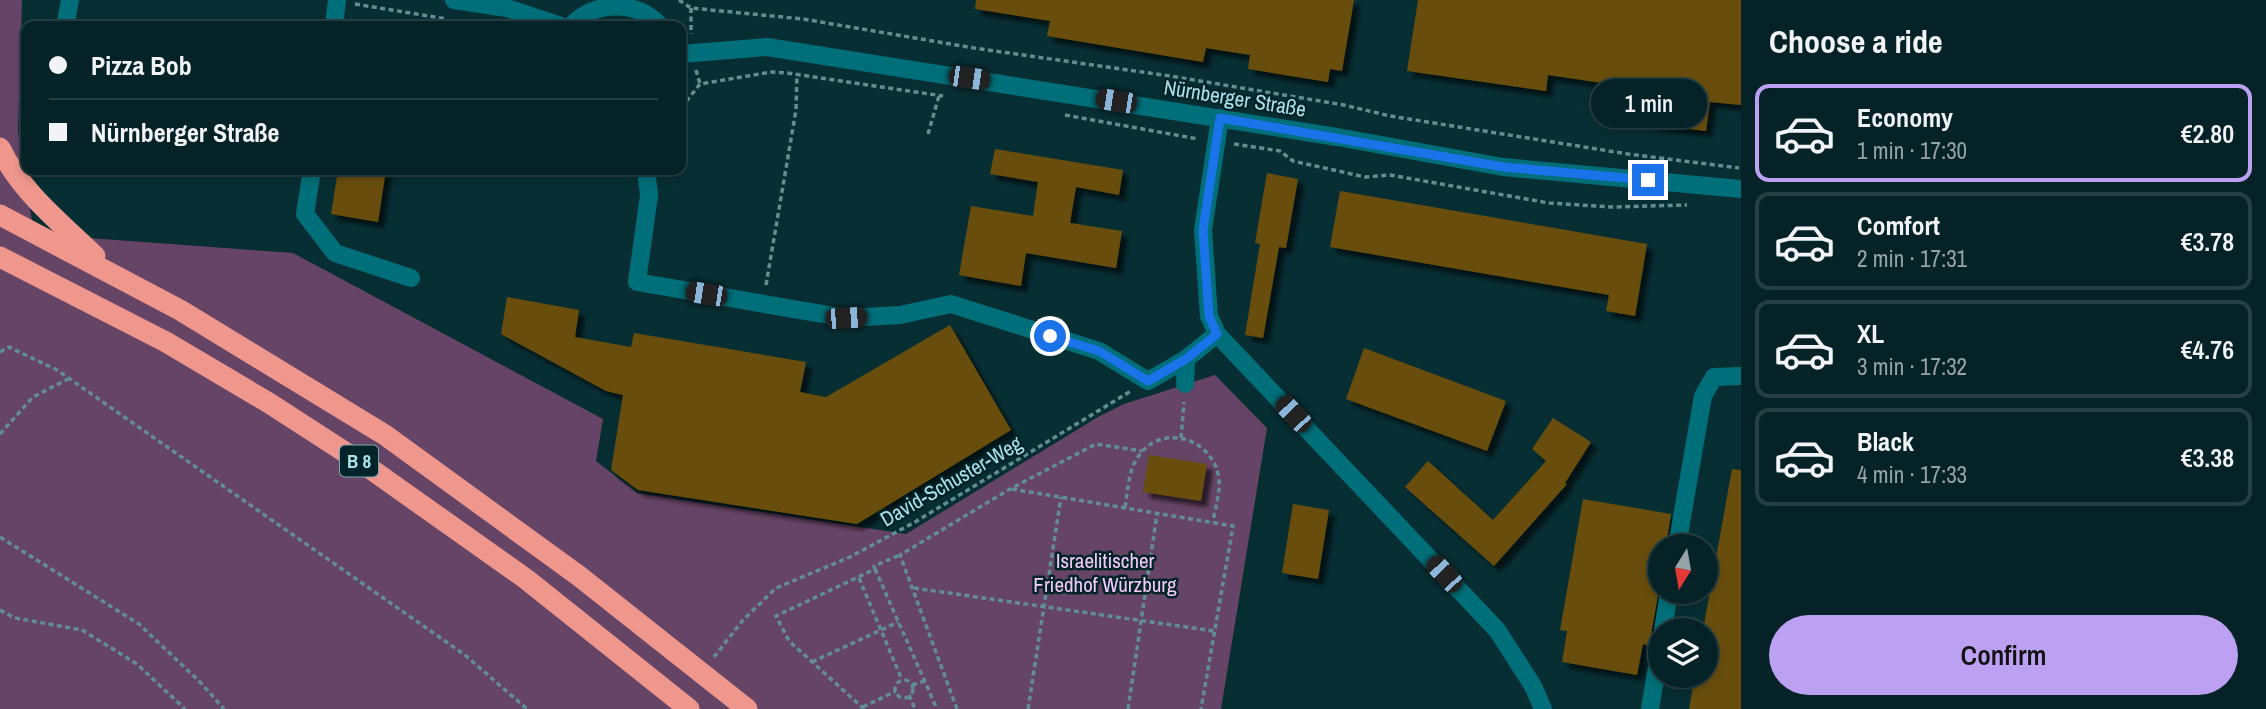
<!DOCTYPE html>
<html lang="en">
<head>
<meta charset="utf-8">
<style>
  body { margin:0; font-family:"Archivo Narrow",sans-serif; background:#0e2a2e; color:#f1f3f6; height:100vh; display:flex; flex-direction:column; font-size:26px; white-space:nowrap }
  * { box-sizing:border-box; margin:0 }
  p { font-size:23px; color:#97a4a7 }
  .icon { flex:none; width:38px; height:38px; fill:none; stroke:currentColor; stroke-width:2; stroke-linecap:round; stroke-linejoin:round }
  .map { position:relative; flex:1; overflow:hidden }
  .details { display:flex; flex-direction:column; background:#052226; width:525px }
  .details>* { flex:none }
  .hud { position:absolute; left:21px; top:21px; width:665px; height:154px; border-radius:14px; box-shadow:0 4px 10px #0003,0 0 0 2px #263f43; display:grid; align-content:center; height:154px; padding:0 28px; background:#052226 }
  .needle { width:46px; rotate:191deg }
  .tools { position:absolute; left:1648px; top:534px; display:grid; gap:14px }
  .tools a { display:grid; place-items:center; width:70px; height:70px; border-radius:50%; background:#052226; box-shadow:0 4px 10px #0003,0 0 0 2px #263f43; font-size:35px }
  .end { position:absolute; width:32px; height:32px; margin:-16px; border:9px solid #1a73e8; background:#fff; box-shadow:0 0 0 4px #fff }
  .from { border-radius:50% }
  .bubble { position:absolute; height:49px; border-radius:24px; background:#052226; box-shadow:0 4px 10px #0003,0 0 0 2px #263f43; font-size:23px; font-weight:600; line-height:49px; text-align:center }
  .car { position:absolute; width:21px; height:42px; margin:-21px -10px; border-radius:9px; box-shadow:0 0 5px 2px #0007; background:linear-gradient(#222 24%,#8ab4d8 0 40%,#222 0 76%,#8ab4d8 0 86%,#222 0) }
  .hud b { display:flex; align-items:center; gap:24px; height:66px; font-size:26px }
  .hud b+b { border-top:2px solid #263f43 }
  .hud i { width:18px; height:18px; background:#f1f3f6 }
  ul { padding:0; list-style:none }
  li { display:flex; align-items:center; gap:21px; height:98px; margin:0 14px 10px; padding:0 14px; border:4px solid #263f43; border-radius:14px }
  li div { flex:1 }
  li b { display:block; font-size:26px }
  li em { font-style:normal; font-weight:600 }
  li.current { border-color:#bca0f2 }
  li>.icon { width:63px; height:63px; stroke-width:1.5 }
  h2 { padding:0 28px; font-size:32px; line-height:84px }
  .cta { display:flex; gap:14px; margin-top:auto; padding:14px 28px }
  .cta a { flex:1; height:80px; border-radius:42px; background:#bca0f2; color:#111; font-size:28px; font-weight:600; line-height:80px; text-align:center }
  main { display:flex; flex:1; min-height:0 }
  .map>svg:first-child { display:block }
  .green { fill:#646 }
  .building { fill:#674e0b; filter:url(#shadow) }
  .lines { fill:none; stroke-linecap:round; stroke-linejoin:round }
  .path { stroke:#618e94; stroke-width:3.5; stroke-dasharray:5 3.5; stroke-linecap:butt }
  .minor { stroke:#006f79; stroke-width:18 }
  .highway { stroke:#ef968d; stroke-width:21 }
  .route { stroke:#1a73e8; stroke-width:9 }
  .labels { text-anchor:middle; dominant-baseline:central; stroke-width:5; stroke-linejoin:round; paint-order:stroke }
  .shield { fill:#002429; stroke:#7aa8ae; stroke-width:2 }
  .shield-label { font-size:19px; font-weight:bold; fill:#aee1e7 }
  .street-label { font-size:21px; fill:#aee1e7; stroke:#002429 }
  .park-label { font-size:21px; fill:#f7c9f7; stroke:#002429 }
</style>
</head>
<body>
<main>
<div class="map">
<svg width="1741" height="709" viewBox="0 0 1741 709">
  <defs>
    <filter id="shadow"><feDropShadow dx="6" dy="6" stdDeviation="2" flood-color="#0009"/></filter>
  </defs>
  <rect width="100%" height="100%" fill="#072e33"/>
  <path class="green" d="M 0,0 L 22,0 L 18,131 L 34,234 L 293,253 L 603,419 L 596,461 L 637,493 L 906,534 L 1098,417 L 1124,404 L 1215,375 L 1267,428 L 1221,709 L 0,709 Z"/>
  <g class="building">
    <path d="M 976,0 L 1354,0 L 1342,71 L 1330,69 L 1328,82 L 1248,69 L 1250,55 L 1206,48 L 1203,62 L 1047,36 L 1050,21 L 975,9 Z"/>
    <path d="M 1418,0 L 1741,0 L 1741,105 L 1710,102 L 1706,131 L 1646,124 L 1650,90 L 1548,75 L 1546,91 L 1407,71 Z"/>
    <path d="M 995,149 L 1123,170 L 1119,195 L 1076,187 L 1070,223 L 1122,231 L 1116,268 L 1026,253 L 1021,286 L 959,275 L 971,206 L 1033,216 L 1038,182 L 990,174 Z"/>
    <path d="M 338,170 L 386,170 L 378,222 L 331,214 Z"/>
    <path d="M 1267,173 L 1298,179 L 1286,248 L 1279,247 L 1263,338 L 1245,335 L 1260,244 L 1255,243 Z"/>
    <path d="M 1340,191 L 1647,244 L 1635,316 L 1606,311 L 1609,295 L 1330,247 Z"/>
    <path d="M 507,297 L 579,310 L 575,337 L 631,347 L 634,333 L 806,362 L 800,392 L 826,397 L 950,325 L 1011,430 L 857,524 L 638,490 L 611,470 L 623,395 L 606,391 L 501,334 Z"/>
    <path d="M 1364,348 L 1506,401 L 1487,451 L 1346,399 Z"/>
    <path d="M 1553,418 L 1591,442 L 1565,483 L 1567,484 L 1494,566 L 1405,487 L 1428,461 L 1493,520 L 1546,461 L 1532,449 Z"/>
    <path d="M 1149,455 L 1207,464 L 1201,501 L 1143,492 Z"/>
    <path d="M 1732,469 L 1741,470 L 1741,709 L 1689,709 L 1695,676 L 1706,676 L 1706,630 L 1703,630 Z"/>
    <path d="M 1583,499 L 1671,514 L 1666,546 L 1661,546 L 1661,578 L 1649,646 L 1643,644 L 1637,675 L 1562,662 L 1567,631 L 1560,630 Z"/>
    <path d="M 1293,504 L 1329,510 L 1318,579 L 1282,573 Z"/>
  </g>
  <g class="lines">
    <g class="path">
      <path d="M 679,0 L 691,8 L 803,19 L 974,48 L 1170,76 L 1344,105 L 1390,116 L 1628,154 L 1739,168"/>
      <path d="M 355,4 L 447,19"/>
      <path d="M 691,8 L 691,34"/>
      <path d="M 696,70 L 700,84"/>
      <path d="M 1168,93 L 1170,76"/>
      <path d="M 681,108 L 700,84 L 771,72 L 787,73 L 943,96"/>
      <path d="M 1065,115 L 1198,139"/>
      <path d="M 928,134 L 939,96"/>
      <path d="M 1234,144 L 1280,151 L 1293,161 L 1365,177 L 1390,175 L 1549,203 L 1612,207 L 1687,205"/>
      <path d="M 766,285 L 796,110 L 797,74"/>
      <path d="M 0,352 L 9,347 L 57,370 L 465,655 L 527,709"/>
      <path d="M 0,434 L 33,397 L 68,379"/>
      <path d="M 1181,438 L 1184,402"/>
      <path d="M 1012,489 L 1233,526 L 1201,709"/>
      <path d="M 1125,507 C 1128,492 1128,473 1136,460 C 1157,423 1209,435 1218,474 C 1222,489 1215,507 1213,522"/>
      <path d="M 0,537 L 139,624 L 201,683 L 224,709"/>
      <path d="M 875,569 L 937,709"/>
      <path d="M 859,578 L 902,680"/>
      <path d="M 914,588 L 1214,631"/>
      <path d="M 0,610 L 15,618 L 82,630 L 137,664 L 185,709"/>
      <path d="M 714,657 L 743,620 L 776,588 L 850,557 L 915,522 L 1131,391"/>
      <path d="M 812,662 L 898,622"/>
      <circle cx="904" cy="689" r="9"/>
      <path d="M 912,685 L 925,681"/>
      <path d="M 909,695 L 915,709"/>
      <path d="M 863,707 L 896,691"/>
      <path d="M 864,709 L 789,641 L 776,616 L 875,569 L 874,566 L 900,555"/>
      <path d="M 957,709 L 900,555 L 1010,489 L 1096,444 L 1142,451"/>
      <path d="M 1028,709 L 1061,497"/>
      <path d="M 1128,709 L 1157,514"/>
    </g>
    <g class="minor">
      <path d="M 454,0 L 507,8 L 561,26"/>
      <path d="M 66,22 L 70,0"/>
      <path d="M 334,26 L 337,0"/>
      <path d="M 571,26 C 595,0 638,0 660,26"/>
      <path d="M 681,54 L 767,47 L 1337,137 L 1503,167 L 1741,189"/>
      <path d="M 1220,118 L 1203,230 L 1209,316 L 1217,334 L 1497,630 L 1533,686 L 1543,709"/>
      <path d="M 312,170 L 305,214 L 335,253 L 411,278"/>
      <path d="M 646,170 L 649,195 L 637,282 L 846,318 L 900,315 L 951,304 L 1099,351 L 1148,381 L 1186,359 L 1217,334"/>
      <path d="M 1185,384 L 1186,359"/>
      <path d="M 1677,546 L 1703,396 L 1714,377 L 1741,376"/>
      <path d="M 1663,630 L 1669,592"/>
      <path d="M 1650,709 L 1661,643"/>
    </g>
    <g class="highway">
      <path d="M 0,148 C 20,191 62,224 95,256"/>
      <path d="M 0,215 L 180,310 L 385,435 L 579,576 L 747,709"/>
      <path d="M 0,257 L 166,342 L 269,403 L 368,467 L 526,579 L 689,709"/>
    </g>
  </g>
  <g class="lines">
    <path class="route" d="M 1050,336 L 1099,351 L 1148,381 L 1186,359 L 1217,334 L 1209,316 L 1203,230 L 1220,118 L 1503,167 L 1648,180"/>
  </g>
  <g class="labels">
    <rect class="shield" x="340" y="445.5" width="38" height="31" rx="5"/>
    <g class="shield-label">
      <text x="359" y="461">B 8</text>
    </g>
    <g class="street-label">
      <text transform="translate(1235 98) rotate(9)">Nürnberger Straße</text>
      <text transform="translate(951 481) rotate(-30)">David-Schuster-Weg</text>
    </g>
    <g class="park-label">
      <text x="1105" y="560">Israelitischer<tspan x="1105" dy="24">Friedhof Würzburg</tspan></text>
    </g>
  </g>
</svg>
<div class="tools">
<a><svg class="needle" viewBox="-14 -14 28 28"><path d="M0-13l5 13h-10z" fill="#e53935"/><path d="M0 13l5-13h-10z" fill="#97a4a7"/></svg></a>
<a><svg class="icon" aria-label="layers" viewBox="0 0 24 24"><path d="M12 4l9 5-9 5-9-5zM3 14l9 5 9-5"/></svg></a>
</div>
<i class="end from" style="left:1050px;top:336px"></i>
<i class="end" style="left:1648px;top:180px"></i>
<div class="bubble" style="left:1591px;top:79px;width:116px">1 min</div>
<i class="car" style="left:969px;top:78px;rotate:98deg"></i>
<i class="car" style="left:1116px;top:101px;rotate:279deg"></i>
<i class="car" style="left:706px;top:294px;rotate:279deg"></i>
<i class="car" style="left:846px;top:318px;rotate:87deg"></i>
<i class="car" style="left:1293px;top:414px;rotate:317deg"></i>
<i class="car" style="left:1444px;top:574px;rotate:317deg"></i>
<div class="hud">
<b><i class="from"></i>Pizza Bob</b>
<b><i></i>Nürnberger Straße</b>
</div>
</div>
<section class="details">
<h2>Choose a ride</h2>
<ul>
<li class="current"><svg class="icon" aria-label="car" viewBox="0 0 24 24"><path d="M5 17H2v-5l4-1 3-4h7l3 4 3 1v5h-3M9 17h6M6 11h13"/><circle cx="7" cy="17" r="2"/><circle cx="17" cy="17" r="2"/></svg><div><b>Economy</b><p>1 min · 17:30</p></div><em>€2.80</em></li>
<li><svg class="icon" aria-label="car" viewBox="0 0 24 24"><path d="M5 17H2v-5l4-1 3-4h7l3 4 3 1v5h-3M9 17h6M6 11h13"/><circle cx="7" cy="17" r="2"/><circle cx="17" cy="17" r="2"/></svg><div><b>Comfort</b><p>2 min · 17:31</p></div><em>€3.78</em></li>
<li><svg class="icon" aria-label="car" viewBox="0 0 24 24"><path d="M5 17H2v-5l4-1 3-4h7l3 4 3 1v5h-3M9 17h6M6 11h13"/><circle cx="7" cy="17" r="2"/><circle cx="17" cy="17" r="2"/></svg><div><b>XL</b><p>3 min · 17:32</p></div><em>€4.76</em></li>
<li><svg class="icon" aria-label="car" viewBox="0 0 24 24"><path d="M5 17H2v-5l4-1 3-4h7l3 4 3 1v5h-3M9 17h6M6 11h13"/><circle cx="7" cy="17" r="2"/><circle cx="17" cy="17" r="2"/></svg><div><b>Black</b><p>4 min · 17:33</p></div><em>€3.38</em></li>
</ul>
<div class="cta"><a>Confirm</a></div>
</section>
</main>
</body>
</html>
